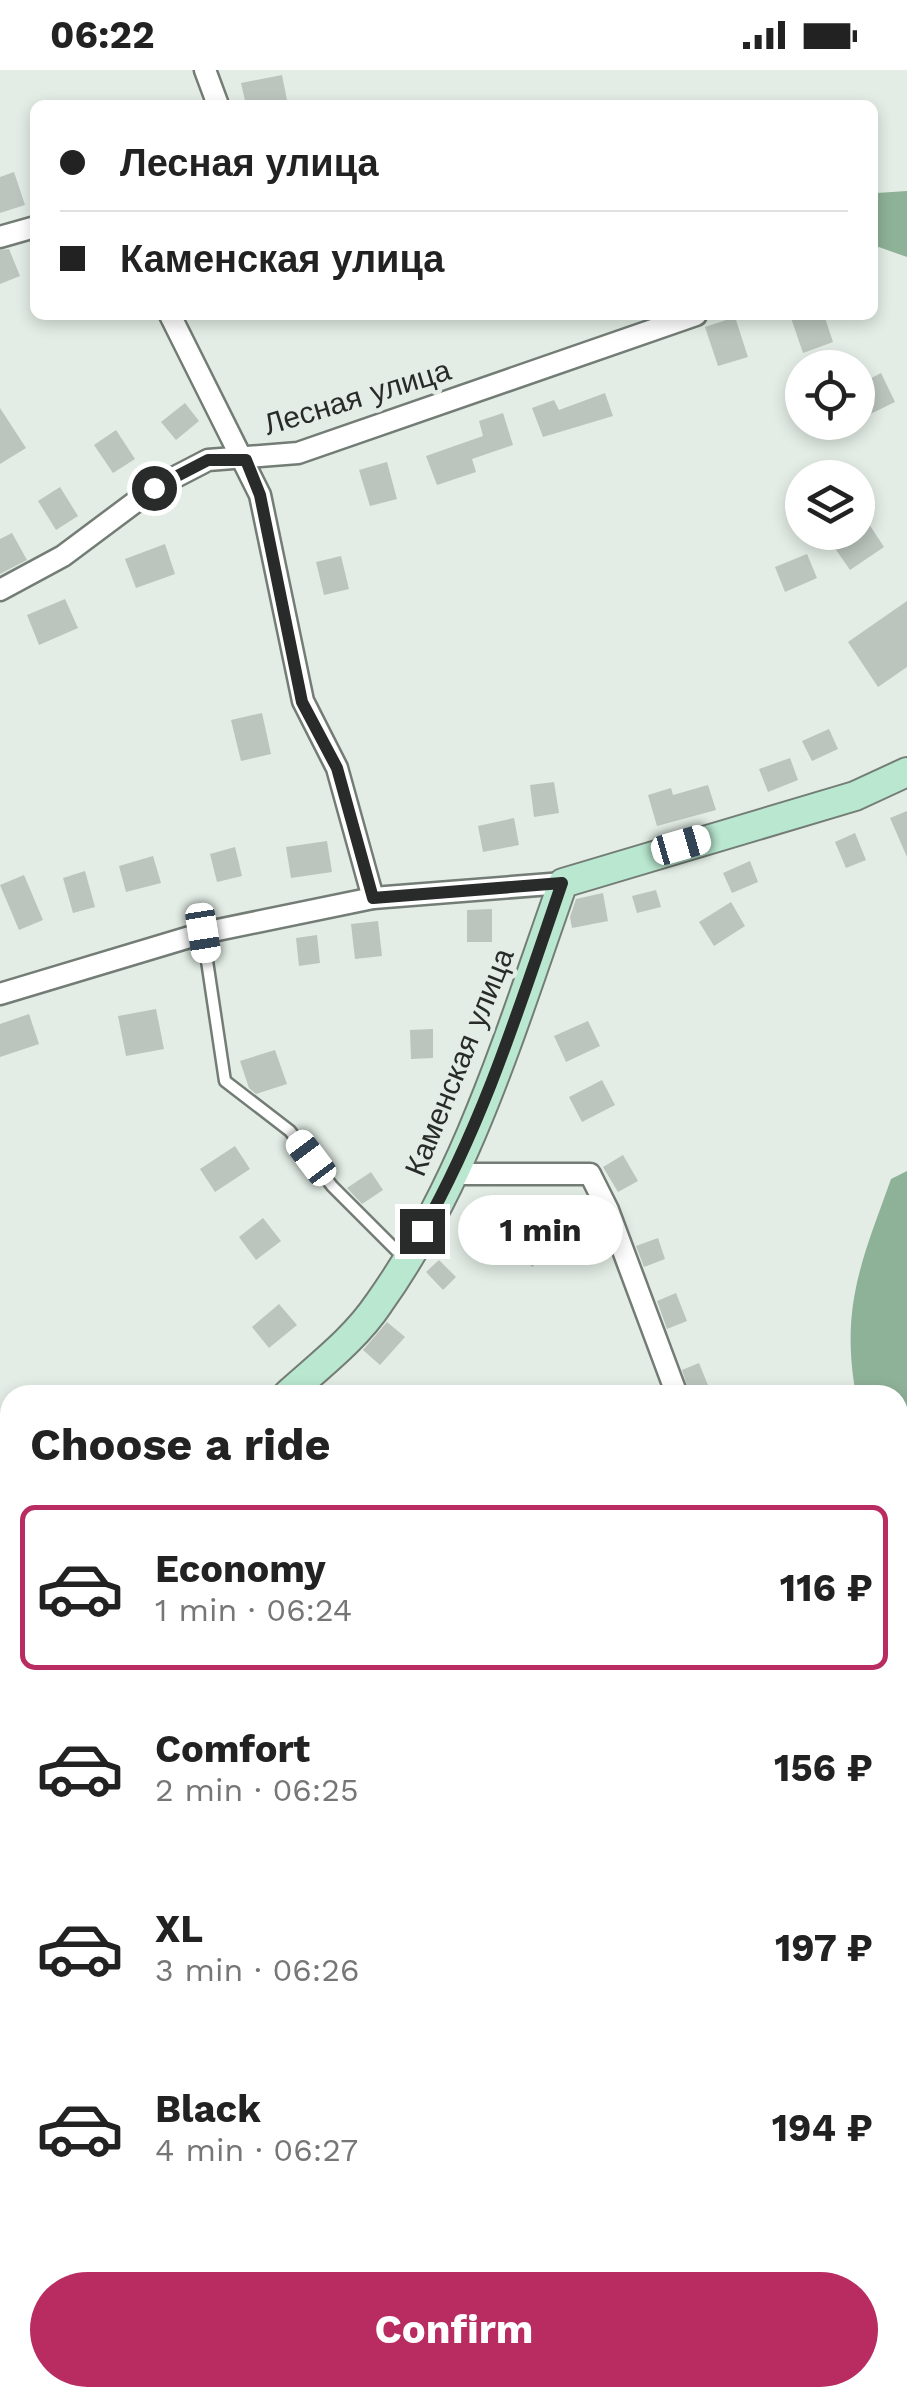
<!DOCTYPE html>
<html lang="en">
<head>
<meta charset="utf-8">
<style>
  body { margin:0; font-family:"Work Sans",sans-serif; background:#f6f6f6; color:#222; height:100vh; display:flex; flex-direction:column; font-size:38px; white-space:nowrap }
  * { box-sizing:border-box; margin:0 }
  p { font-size:32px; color:#767676 }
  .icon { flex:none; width:55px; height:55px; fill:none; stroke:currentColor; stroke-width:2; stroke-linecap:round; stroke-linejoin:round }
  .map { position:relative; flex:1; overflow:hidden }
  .panel { position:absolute; left:0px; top:1315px; width:908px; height:1022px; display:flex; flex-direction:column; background:#fff; border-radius:30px 30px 0 0; box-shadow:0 5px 15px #0003 }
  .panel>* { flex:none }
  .banner { position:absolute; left:30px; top:30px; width:848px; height:220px; border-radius:15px; box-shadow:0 5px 15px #0003; display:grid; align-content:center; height:220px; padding:0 30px; background:#fff }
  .tools { position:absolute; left:785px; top:280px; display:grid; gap:20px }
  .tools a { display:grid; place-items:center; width:90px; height:90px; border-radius:50%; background:#fff; box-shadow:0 5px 15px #0003; font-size:50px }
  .end { position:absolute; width:45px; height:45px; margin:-22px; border:12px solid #282b29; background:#fff; box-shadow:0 0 0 5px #fff }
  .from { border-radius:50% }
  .bubble { position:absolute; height:70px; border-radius:35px; background:#fff; box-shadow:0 5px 15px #0003; font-size:32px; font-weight:700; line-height:70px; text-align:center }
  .car { position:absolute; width:30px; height:60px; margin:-30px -15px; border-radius:12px; box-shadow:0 0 8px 2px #0007; background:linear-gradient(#fff 24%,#345 0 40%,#fff 0 76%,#345 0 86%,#fff 0) }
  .banner b { display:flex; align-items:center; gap:35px; height:95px; font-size:38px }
  .banner b+b { border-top:2px solid #e0e0e0 }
  .banner i { width:25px; height:25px; background:#222 }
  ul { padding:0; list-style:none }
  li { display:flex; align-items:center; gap:30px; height:165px; margin:0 20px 15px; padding:0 10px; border:5px solid transparent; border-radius:15px }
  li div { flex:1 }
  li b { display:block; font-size:38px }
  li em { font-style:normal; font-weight:700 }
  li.selected { border-color:#b92c62 }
  li>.icon { width:90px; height:90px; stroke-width:1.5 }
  h2 { padding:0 30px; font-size:45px; line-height:120px }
  .primary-button { display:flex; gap:20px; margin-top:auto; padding:20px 30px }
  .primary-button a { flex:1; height:115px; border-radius:60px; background:#b92c62; color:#fff; font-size:40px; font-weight:700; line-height:115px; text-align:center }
  .status { display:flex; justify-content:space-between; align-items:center; height:70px; padding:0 50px; background:#fff; direction:ltr }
  .status svg { height:28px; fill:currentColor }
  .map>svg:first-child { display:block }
  .green { fill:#b9dbc2 }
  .water { fill:#8eb297 }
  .building { fill:#bbc4bd }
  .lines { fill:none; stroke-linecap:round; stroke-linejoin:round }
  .lane-casing { stroke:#737c75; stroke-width:15 }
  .street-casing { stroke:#737c75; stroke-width:25 }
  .secondary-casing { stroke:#737c75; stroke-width:32 }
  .lane { stroke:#fff; stroke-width:10 }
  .street { stroke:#fff; stroke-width:20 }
  .secondary { stroke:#b9e7cf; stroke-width:28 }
  .route { stroke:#282b29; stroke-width:12 }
  .labels { text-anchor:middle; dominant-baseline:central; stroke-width:9; stroke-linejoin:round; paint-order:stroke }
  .street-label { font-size:30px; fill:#282b29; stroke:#e3ede5 }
</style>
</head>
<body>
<div class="status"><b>06:22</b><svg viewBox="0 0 49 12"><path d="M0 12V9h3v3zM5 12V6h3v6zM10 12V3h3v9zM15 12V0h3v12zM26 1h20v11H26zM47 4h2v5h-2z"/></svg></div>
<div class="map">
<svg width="907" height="2337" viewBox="0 0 907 2337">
  <rect width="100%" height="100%" fill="#e3ede5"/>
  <path class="green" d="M 10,2220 L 10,2328 L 269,2328 L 271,2337 L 0,2337 L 0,2233 Z"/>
  <g class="water">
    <path d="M 873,118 L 877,123 L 907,121 L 907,187 L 873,175 Z"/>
    <path d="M 907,1101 L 907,2337 L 399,2337 L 394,2328 L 898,2328 L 898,1325 L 856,1325 C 840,1237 862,1190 891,1109 Z"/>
  </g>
  <g class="building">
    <path d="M 282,5 L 288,35 L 246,35 L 241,13 Z"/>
    <path d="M 14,102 L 25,135 L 0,143 L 0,107 Z"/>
    <path d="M 9,179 L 20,206 L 0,214 L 0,180 Z"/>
    <path d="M 790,245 L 824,245 L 833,272 L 803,283 Z"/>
    <path d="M 735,247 L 748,287 L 718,296 L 705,257 Z"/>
    <path d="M 881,303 L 895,332 L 858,350 L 858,315 Z"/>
    <path d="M 605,323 L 613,346 L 543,367 L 532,338 L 554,330 L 559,340 Z"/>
    <path d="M 185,333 L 199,351 L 176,370 L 161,352 Z"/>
    <path d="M 0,338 L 26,378 L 0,394 Z"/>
    <path d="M 503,343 L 513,375 L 472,389 L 476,402 L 437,415 L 426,386 L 483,366 L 479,351 Z"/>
    <path d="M 116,360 L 135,389 L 113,403 L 94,375 Z"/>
    <path d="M 387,392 L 397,429 L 370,436 L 359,400 Z"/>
    <path d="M 60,417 L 78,446 L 56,460 L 38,431 Z"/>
    <path d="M 867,451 L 884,477 L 850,500 L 832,474 L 858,462 Z"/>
    <path d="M 12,463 L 27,490 L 0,504 L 0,469 Z"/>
    <path d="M 165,474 L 175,504 L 136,518 L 125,489 Z"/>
    <path d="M 807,484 L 817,508 L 785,522 L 775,497 Z"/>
    <path d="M 341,486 L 349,519 L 324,525 L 316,492 Z"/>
    <path d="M 65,529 L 78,558 L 39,575 L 27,545 Z"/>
    <path d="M 907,531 L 907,597 L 878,617 L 848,572 Z"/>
    <path d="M 262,643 L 271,684 L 241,691 L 231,650 Z"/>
    <path d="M 829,659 L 838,679 L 812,691 L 802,671 Z"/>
    <path d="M 790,688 L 798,710 L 768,722 L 759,699 Z"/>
    <path d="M 554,712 L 559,743 L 534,747 L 530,715 Z"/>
    <path d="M 708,715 L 716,740 L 657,756 L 648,725 L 671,718 L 673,725 Z"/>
    <path d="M 907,741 L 907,787 L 890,748 Z"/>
    <path d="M 514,748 L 519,775 L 483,782 L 478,756 Z"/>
    <path d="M 855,763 L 866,790 L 846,798 L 835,772 Z"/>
    <path d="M 327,771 L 332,802 L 291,808 L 286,777 Z"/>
    <path d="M 235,777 L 242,806 L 217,812 L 210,784 Z"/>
    <path d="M 153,786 L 161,813 L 126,822 L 119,796 Z"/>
    <path d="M 750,791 L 758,812 L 732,823 L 723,803 Z"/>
    <path d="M 85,801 L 95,837 L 73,843 L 63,808 Z"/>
    <path d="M 24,805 L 43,850 L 19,860 L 0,815 Z"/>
    <path d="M 656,820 L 661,837 L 637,843 L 632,826 Z"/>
    <path d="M 603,823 L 608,851 L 572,858 L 570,847 L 576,829 Z"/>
    <path d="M 731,832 L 745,856 L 714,876 L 699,852 Z"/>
    <path d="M 492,839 L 492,872 L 467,872 L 467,840 Z"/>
    <path d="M 378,851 L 382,886 L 355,889 L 351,854 Z"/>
    <path d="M 317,865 L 320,893 L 299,896 L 296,868 Z"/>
    <path d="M 156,939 L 164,979 L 126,986 L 118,946 Z"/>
    <path d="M 29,944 L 39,974 L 0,987 L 0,954 Z"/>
    <path d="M 588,951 L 600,976 L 566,992 L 554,966 Z"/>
    <path d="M 433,959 L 433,988 L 411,989 L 410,960 Z"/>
    <path d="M 275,980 L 287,1014 L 256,1024 L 249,1018 L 240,991 Z"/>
    <path d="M 602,1010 L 615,1035 L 582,1052 L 569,1027 Z"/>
    <path d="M 235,1076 L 250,1099 L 215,1122 L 200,1099 Z"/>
    <path d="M 623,1085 L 638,1111 L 618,1122 L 603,1097 Z"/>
    <path d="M 371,1102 L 383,1120 L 362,1134 L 347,1118 Z"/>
    <path d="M 263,1148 L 281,1171 L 256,1190 L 239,1167 Z"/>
    <path d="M 529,1151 L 553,1179 L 532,1197 L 508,1169 Z"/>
    <path d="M 658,1168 L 665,1189 L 644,1197 L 636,1176 Z"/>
    <path d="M 439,1190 L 456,1207 L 443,1220 L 426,1202 Z"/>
    <path d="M 676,1223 L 687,1251 L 667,1259 L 657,1231 Z"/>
    <path d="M 279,1234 L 297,1255 L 269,1278 L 252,1257 Z"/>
    <path d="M 387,1252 L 405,1267 L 380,1295 L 363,1280 Z"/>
    <path d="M 699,1293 L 712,1325 L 690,1325 L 682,1300 Z"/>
  </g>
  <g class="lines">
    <g class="lane-casing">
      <g id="lane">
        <path d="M 203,864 L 225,1011 L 290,1061 L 332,1116 L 405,1189"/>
        <path d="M 0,2246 L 10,2221"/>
      </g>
    </g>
    <g class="street-casing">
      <g id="street">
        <path d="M 205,0 L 218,35"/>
        <path d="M 0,167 L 35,157"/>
        <path d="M 170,245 L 260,425 L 303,631 L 337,698 L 373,828"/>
        <path d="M 0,520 L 63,486 L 154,418 L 208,390 L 298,383 L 696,245"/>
        <path d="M 0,924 L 203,863 L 373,828 L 563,813"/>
        <path d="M 454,1104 L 590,1104 L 608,1140 L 677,1325"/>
      </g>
    </g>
    <g class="secondary-casing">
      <g id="secondary">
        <path d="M 287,1325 C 319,1296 355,1269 379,1233 C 468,1108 512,956 563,813 L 855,726 L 907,702"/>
        <path d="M 0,1596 L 10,1586"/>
        <path d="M 0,1892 L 10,1904"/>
        <path d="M 346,2328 L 353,2337"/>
      </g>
    </g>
    <use href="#lane" class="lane"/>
    <use href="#street" class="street"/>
    <use href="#secondary" class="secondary"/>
  </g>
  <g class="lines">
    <path class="route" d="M 154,418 L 208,390 L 246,390 L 260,425 L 302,632 L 337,698 L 373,828 L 562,813 C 521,932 484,1052 422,1161"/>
  </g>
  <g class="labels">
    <g class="street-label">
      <text transform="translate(357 327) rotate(-17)">Лесная улица</text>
      <text transform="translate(459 992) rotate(-68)">Каменская улица</text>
    </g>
  </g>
</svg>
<div class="tools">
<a><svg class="icon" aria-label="locate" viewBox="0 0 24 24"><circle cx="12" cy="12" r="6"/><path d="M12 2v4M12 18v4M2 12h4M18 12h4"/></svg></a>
<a><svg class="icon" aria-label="layers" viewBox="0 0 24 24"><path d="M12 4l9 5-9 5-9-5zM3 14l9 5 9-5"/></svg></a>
</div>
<i class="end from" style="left:154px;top:418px"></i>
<i class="end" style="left:422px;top:1161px"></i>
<div class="bubble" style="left:458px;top:1125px;width:165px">1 min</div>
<i class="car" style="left:681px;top:775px;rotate:74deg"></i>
<i class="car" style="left:203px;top:863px;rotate:171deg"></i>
<i class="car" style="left:311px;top:1088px;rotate:323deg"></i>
<div class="banner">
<b><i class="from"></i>Лесная улица</b>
<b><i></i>Каменская улица</b>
</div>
<section class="panel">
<h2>Choose a ride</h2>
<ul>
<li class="selected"><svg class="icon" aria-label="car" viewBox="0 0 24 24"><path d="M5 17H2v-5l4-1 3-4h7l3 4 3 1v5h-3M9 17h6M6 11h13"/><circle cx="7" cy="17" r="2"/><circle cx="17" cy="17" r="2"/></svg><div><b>Economy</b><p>1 min · 06:24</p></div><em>116 ₽</em></li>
<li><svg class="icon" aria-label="car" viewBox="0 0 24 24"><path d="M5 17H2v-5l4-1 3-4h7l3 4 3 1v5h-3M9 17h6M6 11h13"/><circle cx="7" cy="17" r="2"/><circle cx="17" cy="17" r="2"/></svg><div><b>Comfort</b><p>2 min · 06:25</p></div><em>156 ₽</em></li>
<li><svg class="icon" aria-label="car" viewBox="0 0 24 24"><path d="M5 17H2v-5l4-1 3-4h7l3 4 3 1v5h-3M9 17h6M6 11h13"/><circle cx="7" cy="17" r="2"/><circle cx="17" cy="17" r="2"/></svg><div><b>XL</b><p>3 min · 06:26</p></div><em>197 ₽</em></li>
<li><svg class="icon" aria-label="car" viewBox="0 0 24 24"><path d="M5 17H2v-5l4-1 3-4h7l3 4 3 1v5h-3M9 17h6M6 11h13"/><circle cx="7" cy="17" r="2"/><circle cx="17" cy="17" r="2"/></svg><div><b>Black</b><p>4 min · 06:27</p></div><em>194 ₽</em></li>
</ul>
<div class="primary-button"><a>Confirm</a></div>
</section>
</div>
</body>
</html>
